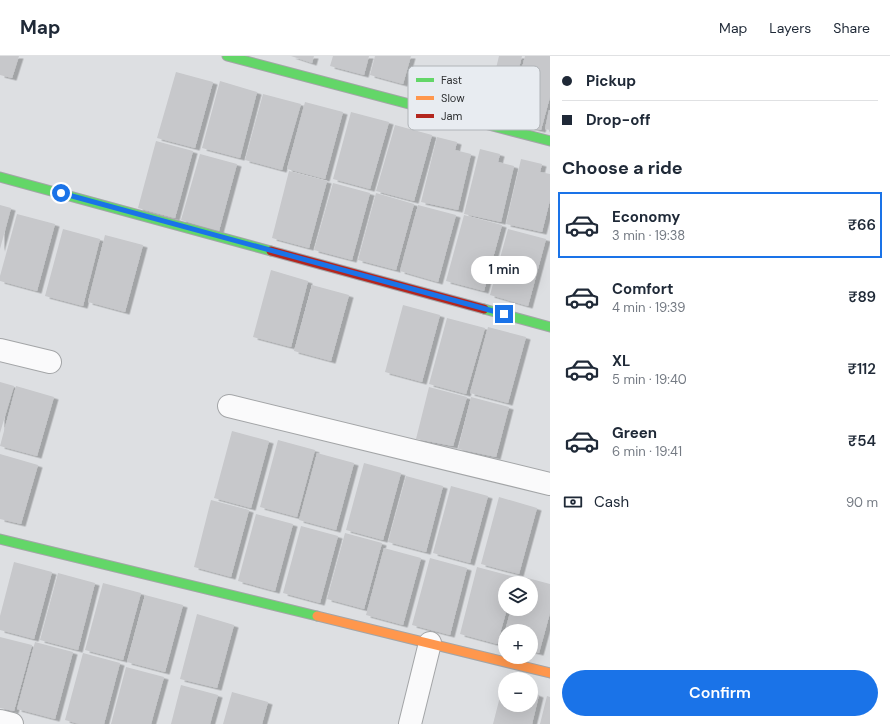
<!DOCTYPE html>
<html lang="en">
<head>
<meta charset="utf-8">
<style>
  body { margin:0; font-family:"DM Sans",sans-serif; background:#f2f2f3; color:#1f2937; height:100vh; display:flex; flex-direction:column; font-size:15px; white-space:nowrap }
  * { box-sizing:border-box; margin:0 }
  p { font-size:13px; color:#747a83 }
  .icon { flex:none; width:22px; height:22px; fill:none; stroke:currentColor; stroke-width:2; stroke-linecap:round; stroke-linejoin:round }
  .map { position:relative; flex:1; overflow:hidden }
  .side { display:flex; flex-direction:column; background:#fff; width:340px }
  .side>* { flex:none }
  .guide { display:grid; align-content:center; height:88px; padding:0 12px; background:#fff }
  .buttons { position:absolute; left:498px; top:520px; display:grid; gap:8px }
  .buttons a { display:grid; place-items:center; width:40px; height:40px; border-radius:50%; background:#fff; box-shadow:0 4px 16px #0002; font-size:20px }
  .end { position:absolute; width:18px; height:18px; margin:-9px; border:5px solid #1a73e8; background:#fff; box-shadow:0 0 0 2px #fff }
  .from { border-radius:50% }
  .bubble { position:absolute; height:28px; border-radius:14px; background:#fff; box-shadow:0 4px 16px #0002; font-size:13px; font-weight:600; line-height:28px; text-align:center }
  .guide b { display:flex; align-items:center; gap:14px; height:38px; font-size:15px }
  .guide b+b { border-top:1px solid #e0e1e3 }
  .guide i { width:10px; height:10px; background:#1f2937 }
  ul { padding:0; list-style:none }
  li { display:flex; align-items:center; gap:12px; height:66px; margin:0 8px 6px; padding:0 4px; border:2px solid transparent; border-radius:0px }
  li div { flex:1 }
  li b { display:block; font-size:15px }
  li em { font-style:normal; font-weight:600 }
  li.selected { border-color:#1a73e8 }
  li>.icon { width:36px; height:36px; stroke-width:1.5 }
  h2 { padding:0 12px; font-size:18px; line-height:48px }
  .pay { display:flex; align-items:center; gap:10px; height:44px; padding:0 12px; font-size:15px }
  .pay p { margin-inline-start:auto }
  .cta { display:flex; gap:8px; margin-top:auto; padding:8px 12px }
  .cta a { flex:1; height:46px; border-radius:24px; background:#1a73e8; color:#fff; font-size:16px; font-weight:600; line-height:46px; text-align:center }
  header { display:flex; align-items:center; gap:24px; box-sizing:border-box; height:56px; padding:0 20px; background:#fff; border-bottom:1px solid #e0e1e3 }
  header strong { font-size:19px }
  nav { display:flex; gap:22px; margin-inline-start:auto; font-size:14px }
  main { display:flex; flex:1; min-height:0 }
  .map>svg:first-child { display:block }
  .building { fill:#c7c8cb; filter:url(#shadow) }
  .lines { fill:none; stroke-linecap:round; stroke-linejoin:round }
  .street-casing { stroke:#a3a5a7; stroke-width:24 }
  .fast-casing { stroke:#a3a5a7; stroke-width:11 }
  .slow-casing { stroke:#a3a5a7; stroke-width:11 }
  .jam-casing { stroke:#a3a5a7; stroke-width:11 }
  .street { stroke:#fafafb; stroke-width:22 }
  .fast { stroke:#63d668; stroke-width:9 }
  .slow { stroke:#ff974d; stroke-width:9 }
  .jam { stroke:#b3261e; stroke-width:9 }
  .route { stroke:#1a73e8; stroke-width:5 }
  .key { fill:#e8ecf1; stroke:#b0b4b8; stroke-width:1 }
  .key-label { font-size:11px; fill:#2f3133 }
</style>
</head>
<body>
<header>
<strong>Map</strong>
<nav><a>Map</a><a>Layers</a><a>Share</a></nav>
</header>
<main>
<div class="map">
<svg width="550" height="668" viewBox="0 0 550 668">
  <defs>
    <filter id="shadow"><feDropShadow dx="4.5" dy="2.5" stdDeviation="0" flood-color="#0004"/></filter>
  </defs>
  <rect width="100%" height="100%" fill="#dddfe2"/>
  <g class="building">
    <path d="M 0,0 L 19,0 L 12,22 L 0,19 Z"/>
    <path d="M 291,0 L 314,0 L 312,7 Z"/>
    <path d="M 333,0 L 369,0 L 364,19 L 330,10 Z"/>
    <path d="M 375,0 L 411,0 L 403,28 L 370,19 Z"/>
    <path d="M 499,0 L 522,0 L 506,63 L 485,58 Z"/>
    <path d="M 525,0 L 550,0 L 550,41 L 541,74 L 508,66 Z"/>
    <path d="M 176,16 L 213,26 L 195,92 L 157,82 Z"/>
    <path d="M 220,25 L 257,36 L 240,102 L 202,92 Z"/>
    <path d="M 263,38 L 301,48 L 282,114 L 245,104 Z"/>
    <path d="M 305,46 L 343,56 L 325,123 L 287,113 Z"/>
    <path d="M 549,54 L 550,54 L 550,74 L 545,73 Z"/>
    <path d="M 351,56 L 389,66 L 370,133 L 333,123 Z"/>
    <path d="M 395,69 L 432,79 L 414,145 L 376,135 Z"/>
    <path d="M 437,81 L 457,86 L 455,94 L 471,98 L 458,154 L 421,146 Z"/>
    <path d="M 156,85 L 193,95 L 175,162 L 138,152 Z"/>
    <path d="M 480,93 L 500,98 L 498,106 L 514,110 L 501,166 L 464,158 Z"/>
    <path d="M 200,98 L 237,108 L 219,175 L 181,164 Z"/>
    <path d="M 521,103 L 542,108 L 540,116 L 550,118 L 550,144 L 542,176 L 506,168 Z"/>
    <path d="M 289,115 L 327,125 L 309,192 L 272,182 Z"/>
    <path d="M 333,127 L 370,137 L 352,204 L 314,194 Z"/>
    <path d="M 376,137 L 414,148 L 396,214 L 358,204 Z"/>
    <path d="M 0,149 L 11,152 L 0,193 Z"/>
    <path d="M 418,149 L 456,159 L 438,226 L 400,215 Z"/>
    <path d="M 17,158 L 55,168 L 37,235 L 0,225 L 0,220 Z"/>
    <path d="M 464,159 L 502,169 L 484,235 L 446,225 Z"/>
    <path d="M 63,173 L 100,183 L 83,250 L 45,240 Z"/>
    <path d="M 508,173 L 546,183 L 528,250 L 490,239 Z"/>
    <path d="M 105,179 L 143,189 L 125,256 L 88,246 Z"/>
    <path d="M 271,214 L 308,225 L 291,291 L 253,281 Z"/>
    <path d="M 312,229 L 349,239 L 331,305 L 294,295 Z"/>
    <path d="M 403,249 L 440,259 L 422,326 L 385,316 Z"/>
    <path d="M 447,262 L 485,272 L 466,338 L 429,328 Z"/>
    <path d="M 488,271 L 526,281 L 508,347 L 470,337 Z"/>
    <path d="M 0,326 L 14,330 L 0,377 Z"/>
    <path d="M 16,330 L 54,341 L 37,400 L 0,390 Z"/>
    <path d="M 429,331 L 467,341 L 453,390 L 416,383 Z"/>
    <path d="M 471,341 L 509,351 L 496,401 L 458,393 Z"/>
    <path d="M 232,375 L 269,385 L 251,452 L 214,442 Z"/>
    <path d="M 278,384 L 315,394 L 297,461 L 260,451 Z"/>
    <path d="M 317,397 L 354,407 L 336,474 L 299,464 Z"/>
    <path d="M 0,398 L 38,409 L 21,468 L 0,463 Z"/>
    <path d="M 364,407 L 401,417 L 383,484 L 346,474 Z"/>
    <path d="M 406,420 L 443,430 L 426,496 L 388,486 Z"/>
    <path d="M 451,430 L 488,440 L 470,507 L 433,497 Z"/>
    <path d="M 499,441 L 537,452 L 519,518 L 481,508 Z"/>
    <path d="M 211,444 L 249,454 L 231,521 L 194,511 Z"/>
    <path d="M 256,458 L 293,468 L 275,535 L 238,525 Z"/>
    <path d="M 301,470 L 338,480 L 320,547 L 283,537 Z"/>
    <path d="M 345,477 L 382,487 L 364,553 L 327,543 Z"/>
    <path d="M 384,492 L 421,502 L 403,569 L 366,559 Z"/>
    <path d="M 430,502 L 467,512 L 450,579 L 412,569 Z"/>
    <path d="M 14,506 L 52,516 L 34,583 L 0,574 L 0,560 Z"/>
    <path d="M 477,511 L 515,521 L 514,527 L 505,527 L 505,553 L 507,553 L 497,588 L 460,578 Z"/>
    <path d="M 58,517 L 95,527 L 78,594 L 40,584 Z"/>
    <path d="M 520,520 L 550,528 L 550,557 L 539,597 L 531,595 L 531,575 L 505,575 L 511,553 L 531,553 L 531,527 L 518,527 Z"/>
    <path d="M 103,527 L 141,537 L 123,604 L 85,594 Z"/>
    <path d="M 145,539 L 183,549 L 165,616 L 127,606 Z"/>
    <path d="M 197,558 L 234,569 L 217,632 L 180,623 Z"/>
    <path d="M 0,581 L 32,589 L 14,655 L 0,652 Z"/>
    <path d="M 35,586 L 73,596 L 55,663 L 17,653 Z"/>
    <path d="M 83,597 L 120,607 L 104,668 L 79,668 L 65,664 Z"/>
    <path d="M 126,611 L 164,621 L 151,668 L 111,668 Z"/>
    <path d="M 181,629 L 218,639 L 210,668 L 171,668 Z"/>
    <path d="M 503,629 L 505,629 L 505,649 L 531,649 L 531,636 L 539,639 L 532,668 L 493,668 Z"/>
    <path d="M 232,636 L 268,646 L 262,668 L 223,668 Z"/>
    <path d="M 547,640 L 550,641 L 550,668 L 540,668 Z"/>
  </g>
  <g class="lines">
    <g class="street-casing">
      <g id="street">
        <path d="M 0,294 L 50,306"/>
        <path d="M 229,350 L 550,428"/>
        <path d="M 0,665 L 12,668"/>
        <path d="M 410,668 L 430,587"/>
      </g>
    </g>
    <g class="fast-casing">
      <g id="fast">
        <path d="M 227,0 L 550,85"/>
        <path d="M 0,121 L 271,195"/>
        <path d="M 484,253 L 550,271"/>
        <path d="M 0,483 L 317,560"/>
      </g>
    </g>
    <g class="slow-casing">
      <path id="slow" d="M 317,560 L 550,617"/>
    </g>
    <g class="jam-casing">
      <path id="jam" d="M 271,195 L 484,253"/>
    </g>
    <use href="#street" class="street"/>
    <use href="#fast" class="fast"/>
    <use href="#slow" class="slow"/>
    <use href="#jam" class="jam"/>
  </g>
  <g class="lines">
    <path class="route" d="M 61,137 L 504,258"/>
  </g>
  <rect x="408" y="10" width="132" height="64" rx="6" class="key"/>
  <rect x="416" y="22" width="18" height="4" fill="#63d668"/>
  <rect x="416" y="40" width="18" height="4" fill="#ff974d"/>
  <rect x="416" y="58" width="18" height="4" fill="#b3261e"/>
  <g class="key-label">
    <text x="441" y="28">Fast</text>
    <text x="441" y="46">Slow</text>
    <text x="441" y="64">Jam</text>
  </g>
</svg>
<div class="buttons">
<a><svg class="icon" aria-label="layers" viewBox="0 0 24 24"><path d="M12 4l9 5-9 5-9-5zM3 14l9 5 9-5"/></svg></a>
<a>+</a>
<a>−</a>
</div>
<i class="end from" style="left:61px;top:137px"></i>
<i class="end" style="left:504px;top:258px"></i>
<div class="bubble" style="left:471px;top:200px;width:66px">1 min</div>
</div>
<section class="side">
<div class="guide">
<b><i class="from"></i>Pickup</b>
<b><i></i>Drop-off</b>
</div>
<h2>Choose a ride</h2>
<ul>
<li class="selected"><svg class="icon" aria-label="car" viewBox="0 0 24 24"><path d="M5 17H2v-5l4-1 3-4h7l3 4 3 1v5h-3M9 17h6M6 11h13"/><circle cx="7" cy="17" r="2"/><circle cx="17" cy="17" r="2"/></svg><div><b>Economy</b><p>3 min · 19:38</p></div><em>₹66</em></li>
<li><svg class="icon" aria-label="car" viewBox="0 0 24 24"><path d="M5 17H2v-5l4-1 3-4h7l3 4 3 1v5h-3M9 17h6M6 11h13"/><circle cx="7" cy="17" r="2"/><circle cx="17" cy="17" r="2"/></svg><div><b>Comfort</b><p>4 min · 19:39</p></div><em>₹89</em></li>
<li><svg class="icon" aria-label="car" viewBox="0 0 24 24"><path d="M5 17H2v-5l4-1 3-4h7l3 4 3 1v5h-3M9 17h6M6 11h13"/><circle cx="7" cy="17" r="2"/><circle cx="17" cy="17" r="2"/></svg><div><b>XL</b><p>5 min · 19:40</p></div><em>₹112</em></li>
<li><svg class="icon" aria-label="car" viewBox="0 0 24 24"><path d="M5 17H2v-5l4-1 3-4h7l3 4 3 1v5h-3M9 17h6M6 11h13"/><circle cx="7" cy="17" r="2"/><circle cx="17" cy="17" r="2"/></svg><div><b>Green</b><p>6 min · 19:41</p></div><em>₹54</em></li>
</ul>
<div class="pay"><svg class="icon" aria-label="cash" viewBox="0 0 24 24"><path d="M3 7h18v10H3z"/><circle cx="12" cy="12" r="2"/></svg>Cash<p>90 m</p></div>
<div class="cta"><a>Confirm</a></div>
</section>
</main>
</body>
</html>
